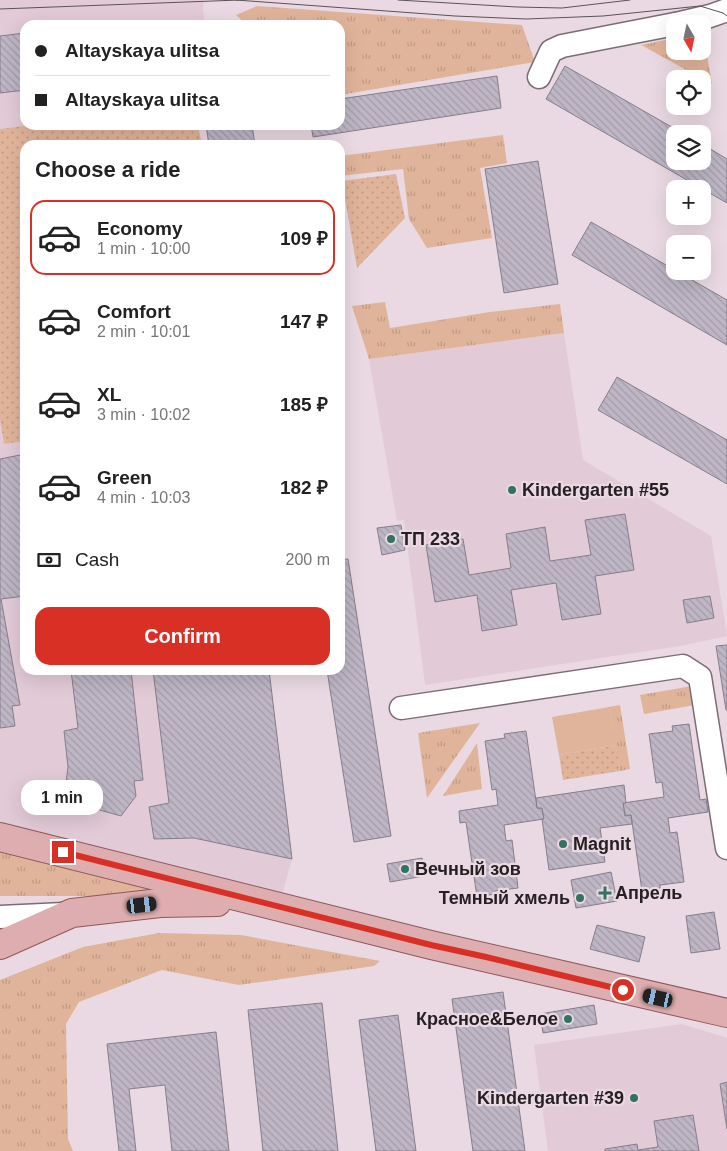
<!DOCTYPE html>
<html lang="en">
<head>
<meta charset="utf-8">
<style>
  body { margin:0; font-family:Arial,sans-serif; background:#f2f2f2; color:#222; height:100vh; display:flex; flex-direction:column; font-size:19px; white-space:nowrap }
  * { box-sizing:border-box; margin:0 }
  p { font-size:16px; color:#767676 }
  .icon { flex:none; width:28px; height:28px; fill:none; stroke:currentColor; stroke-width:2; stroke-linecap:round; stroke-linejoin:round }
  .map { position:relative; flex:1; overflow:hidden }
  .sheet { position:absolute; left:20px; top:140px; width:325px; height:535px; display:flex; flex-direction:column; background:#fff; border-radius:15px; box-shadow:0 5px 20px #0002 }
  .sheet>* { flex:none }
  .banner { position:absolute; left:20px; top:20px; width:325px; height:110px; border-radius:15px; box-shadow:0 5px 20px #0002; display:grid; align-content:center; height:110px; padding:0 15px; background:#fff }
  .needle { width:32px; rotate:171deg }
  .tools { position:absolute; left:666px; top:15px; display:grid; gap:10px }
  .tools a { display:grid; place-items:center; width:45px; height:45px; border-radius:10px; background:#fff; box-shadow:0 5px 20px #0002; font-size:25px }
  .end { position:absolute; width:22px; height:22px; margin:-11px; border:6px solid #d93025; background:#fff; box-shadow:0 0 0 2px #fff }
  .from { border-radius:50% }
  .bubble { position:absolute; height:35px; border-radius:15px; background:#fff; box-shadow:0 5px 20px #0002; font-size:16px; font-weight:600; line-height:35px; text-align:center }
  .car { position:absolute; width:15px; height:30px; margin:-15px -8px; border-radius:6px; box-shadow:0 0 4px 1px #0007; background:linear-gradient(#222 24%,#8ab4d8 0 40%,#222 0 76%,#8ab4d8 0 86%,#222 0) }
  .banner b { display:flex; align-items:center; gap:18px; height:48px; font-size:19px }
  .banner b+b { border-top:1px solid #e0e0e0 }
  .banner i { width:12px; height:12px; background:#222 }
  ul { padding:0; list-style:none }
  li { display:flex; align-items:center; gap:15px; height:75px; margin:0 10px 8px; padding:0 5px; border:2px solid transparent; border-radius:15px }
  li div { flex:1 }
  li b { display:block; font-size:19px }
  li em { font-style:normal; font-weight:600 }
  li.active { border-color:#d93025 }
  li>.icon { width:45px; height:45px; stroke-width:1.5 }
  h2 { padding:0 15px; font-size:22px; line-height:60px }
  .pay { display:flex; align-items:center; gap:12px; height:55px; padding:0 15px; font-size:19px }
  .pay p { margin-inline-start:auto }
  .action { display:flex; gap:10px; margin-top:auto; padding:10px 15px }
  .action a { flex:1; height:58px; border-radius:15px; background:#d93025; color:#fff; font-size:20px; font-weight:600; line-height:58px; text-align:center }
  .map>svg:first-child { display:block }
  .built { fill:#e2cad7 }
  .grass { fill:url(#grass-tufts) }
  .park { fill:url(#park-dots) }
  .garden { fill:#e0b49a }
  .building { fill:url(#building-back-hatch); stroke:#867e8c }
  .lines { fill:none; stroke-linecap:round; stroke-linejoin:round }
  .minor-casing { stroke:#7c6d75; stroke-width:25 }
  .major-casing { stroke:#8f585b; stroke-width:30 }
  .minor { stroke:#fff; stroke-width:22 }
  .major { stroke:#ddadaf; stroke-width:28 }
  .tram { stroke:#5b5257; stroke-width:1 }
  .route { stroke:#d93025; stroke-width:6 }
  .poi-dot { fill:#317261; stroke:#ead9e2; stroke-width:2 }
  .labels { text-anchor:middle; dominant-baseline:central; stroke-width:4.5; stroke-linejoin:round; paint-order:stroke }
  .poi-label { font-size:18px; font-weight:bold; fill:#262023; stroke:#ead9e2; text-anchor:start }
</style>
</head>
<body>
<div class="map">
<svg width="727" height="1151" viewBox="0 0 727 1151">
  <defs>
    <pattern id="grass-tufts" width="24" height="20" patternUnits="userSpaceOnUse" patternTransform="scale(1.25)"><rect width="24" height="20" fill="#e0b49a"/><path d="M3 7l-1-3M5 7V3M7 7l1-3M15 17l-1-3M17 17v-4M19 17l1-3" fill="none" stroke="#c09a84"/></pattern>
    <pattern id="park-dots" width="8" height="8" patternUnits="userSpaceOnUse" patternTransform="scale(1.25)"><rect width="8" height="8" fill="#e0b49a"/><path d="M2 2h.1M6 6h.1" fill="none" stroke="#c09a84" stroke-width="1.8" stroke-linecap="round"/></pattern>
    <pattern id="building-back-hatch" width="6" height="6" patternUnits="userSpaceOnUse" patternTransform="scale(1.25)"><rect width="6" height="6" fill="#beb6c5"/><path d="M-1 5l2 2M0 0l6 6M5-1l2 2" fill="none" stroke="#a39ca9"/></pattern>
  </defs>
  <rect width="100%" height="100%" fill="#ead9e2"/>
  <g class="built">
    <path d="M 0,0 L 204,0 L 203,8 L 205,25 L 25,25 L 25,125 L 30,125 L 0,129 Z"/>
    <path d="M 564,333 L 583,460 L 711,536 L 727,636 L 680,646 L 425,685 L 404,520 L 397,521 L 369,359 Z"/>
    <path d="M 0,420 L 4,444 L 25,441 L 25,670 L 269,670 L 292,859 L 282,895 L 0,824 Z"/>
    <path d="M 682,1024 L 727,1038 L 727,1151 L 548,1151 L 534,1045 Z"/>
  </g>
  <g class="grass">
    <path d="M 257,6 L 522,25 L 535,62 L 340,95 L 340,25 L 247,25 L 236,15 Z"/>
    <path d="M 703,32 L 712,84 L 641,45 L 675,38 L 675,51 L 702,51 Z"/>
    <path d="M 503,135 L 507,163 L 480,168 L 492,238 L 427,248 L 409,219 L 403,169 L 340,176 L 340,156 Z"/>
    <path d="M 385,302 L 390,328 L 490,312 L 560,304 L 564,333 L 369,359 L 352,306 Z"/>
    <path d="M 698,685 L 701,704 L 644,714 L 640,695 Z"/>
    <path d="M 620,705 L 630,769 L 620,771 L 609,707 Z"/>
    <path d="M 480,723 L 427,798 L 418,733 Z"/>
    <path d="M 477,743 L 482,789 L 443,796 Z"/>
    <path d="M 0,849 L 157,889 L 93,896 L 0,896 Z"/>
    <path d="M 159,933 L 241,935 L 380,961 L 374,966 L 239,985 L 162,970 L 79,1002 L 66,1024 L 68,1139 L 73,1151 L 0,1151 L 0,980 L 83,947 Z"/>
  </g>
  <g class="park">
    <path d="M 30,125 L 198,125 L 202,145 L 25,145 L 25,441 L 4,444 L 0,420 L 0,129 Z"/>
    <path d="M 396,174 L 405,218 L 357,268 L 342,181 Z"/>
    <path d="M 616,745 L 620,771 L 563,780 L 559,755 Z"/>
  </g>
  <path class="garden" d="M 609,707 L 616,745 L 559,755 L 552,717 Z"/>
  <g class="building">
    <path d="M 25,33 L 25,90 L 0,93 L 0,36 Z"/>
    <path d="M 565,66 L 684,134 L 675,134 L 675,161 L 702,161 L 702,144 L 727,159 L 727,203 L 546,99 Z"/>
    <path d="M 497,76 L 501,108 L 313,137 L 311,125 L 340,125 L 340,99 Z"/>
    <path d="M 206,125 L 252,125 L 255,145 L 209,145 Z"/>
    <path d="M 538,161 L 558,284 L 504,293 L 485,169 Z"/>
    <path d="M 591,222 L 727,300 L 727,345 L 572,255 Z"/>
    <path d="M 617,377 L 727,440 L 727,484 L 598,410 Z"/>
    <path d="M 25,454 L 25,596 L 1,599 L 20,705 L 12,706 L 15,726 L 0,728 L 0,459 Z"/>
    <path d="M 625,514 L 634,570 L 595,576 L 601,614 L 562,620 L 556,583 L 511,590 L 517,625 L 482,631 L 477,595 L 435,602 L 426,545 L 463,539 L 469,575 L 511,568 L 506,534 L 545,527 L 550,561 L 591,555 L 585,520 Z"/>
    <path d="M 401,525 L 405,550 L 382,555 L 377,528 Z"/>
    <path d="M 348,559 L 391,836 L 354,842 L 327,670 L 340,670 L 340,560 Z"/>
    <path d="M 710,596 L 714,618 L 687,623 L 683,600 Z"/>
    <path d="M 727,645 L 727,710 L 726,710 L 716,646 Z"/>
    <path d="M 71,670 L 131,670 L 143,780 L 134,781 L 136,796 L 121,816 L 64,800 L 68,767 L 64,731 L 78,728 Z"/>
    <path d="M 153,670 L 269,670 L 292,859 L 194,838 L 154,839 L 149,807 L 169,803 Z"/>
    <path d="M 689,724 L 700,800 L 706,799 L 708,812 L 668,818 L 670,833 L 677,832 L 684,882 L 660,885 L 660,888 L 642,891 L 631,815 L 625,816 L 623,803 L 664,797 L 662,782 L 656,783 L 649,734 L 673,731 L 672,726 Z"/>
    <path d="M 526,731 L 537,808 L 542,808 L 544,819 L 504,825 L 506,841 L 512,840 L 518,888 L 495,891 L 495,894 L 477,897 L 466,822 L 460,823 L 459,811 L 498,805 L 496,789 L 492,790 L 485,741 L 505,738 L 504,734 Z"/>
    <path d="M 624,785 L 626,803 L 623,803 L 625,816 L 631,815 L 632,824 L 600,828 L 605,862 L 549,870 L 542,819 L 544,819 L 542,808 L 537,808 L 536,798 Z"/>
    <path d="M 422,858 L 424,876 L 390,882 L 387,864 Z"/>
    <path d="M 611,872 L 617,901 L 576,908 L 571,880 Z"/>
    <path d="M 714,912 L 720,949 L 691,953 L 686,916 Z"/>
    <path d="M 597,925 L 645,937 L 639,962 L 590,949 Z"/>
    <path d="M 503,992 L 525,1151 L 473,1151 L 452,999 Z"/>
    <path d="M 322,1003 L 338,1151 L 263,1151 L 248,1010 Z"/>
    <path d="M 594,1005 L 597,1024 L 543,1033 L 540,1014 Z"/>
    <path d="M 398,1015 L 416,1151 L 376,1151 L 359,1020 Z"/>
    <path d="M 216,1032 L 229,1151 L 172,1151 L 165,1085 L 129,1089 L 136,1151 L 119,1151 L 107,1044 Z"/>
    <path d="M 727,1082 L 727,1129 L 720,1084 Z"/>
    <path d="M 693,1115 L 699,1151 L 605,1151 L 605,1149 L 637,1144 L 638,1150 L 658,1147 L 654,1121 Z"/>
  </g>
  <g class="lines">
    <g class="minor-casing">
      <g id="minor">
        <path d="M 676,24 L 710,16 L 727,10"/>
        <path d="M 539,77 L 551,51 L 562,46 L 675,24"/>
        <path d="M 401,708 L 683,666 L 700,677 L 727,848"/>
        <path d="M 0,917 L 64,914"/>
      </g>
    </g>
    <g class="major-casing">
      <g id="major">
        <path d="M 0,837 L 431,945 L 727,1013"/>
        <path d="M 0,945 L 72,913 L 160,903 L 217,902"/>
      </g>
    </g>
    <use href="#minor" class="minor"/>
    <use href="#major" class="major"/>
    <g class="tram">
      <path d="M 236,0 L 455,16 L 526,19 L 603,16 L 700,6 L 723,13 L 727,16"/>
      <path d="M 398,0 L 517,7 L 562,8 L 630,0"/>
      <path d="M 0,9 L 239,0"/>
    </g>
  </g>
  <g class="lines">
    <path class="route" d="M 63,852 L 431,945 L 486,957 L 623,990"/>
  </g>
  <g class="poi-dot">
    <circle cx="512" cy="490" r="5"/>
    <circle cx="391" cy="539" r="5"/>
    <circle cx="563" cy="844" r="5"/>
    <circle cx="405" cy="869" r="5"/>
    <path d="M602.5 885.5h5v5h5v5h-5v5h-5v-5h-5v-5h5z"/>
    <circle cx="580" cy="898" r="5"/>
    <circle cx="568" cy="1019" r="5"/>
    <circle cx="634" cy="1098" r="5"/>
  </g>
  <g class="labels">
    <g class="poi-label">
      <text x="522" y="490">Kindergarten #55</text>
      <text x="401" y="539">ТП 233</text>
      <text x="573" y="844">Magnit</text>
      <text x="415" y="869">Вечный зов</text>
      <text x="615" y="893">Апрель</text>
      <text x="570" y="898" text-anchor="end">Темный хмель</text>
      <text x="558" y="1019" text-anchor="end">Красное&amp;Белое</text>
      <text x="624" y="1098" text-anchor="end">Kindergarten #39</text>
    </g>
  </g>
</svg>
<div class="tools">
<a><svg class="needle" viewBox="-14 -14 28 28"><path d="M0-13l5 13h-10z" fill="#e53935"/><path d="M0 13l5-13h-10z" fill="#767676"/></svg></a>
<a><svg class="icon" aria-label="locate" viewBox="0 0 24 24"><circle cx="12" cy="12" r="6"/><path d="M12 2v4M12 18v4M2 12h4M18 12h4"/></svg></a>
<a><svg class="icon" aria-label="layers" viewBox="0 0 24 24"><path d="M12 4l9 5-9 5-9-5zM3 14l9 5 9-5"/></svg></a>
<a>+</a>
<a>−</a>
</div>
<i class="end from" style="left:623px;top:990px"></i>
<i class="end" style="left:63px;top:852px"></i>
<div class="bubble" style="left:21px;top:780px;width:82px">1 min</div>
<i class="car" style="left:142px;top:905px;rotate:83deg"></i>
<i class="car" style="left:658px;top:998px;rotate:283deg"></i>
<div class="banner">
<b><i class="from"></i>Altayskaya ulitsa</b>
<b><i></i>Altayskaya ulitsa</b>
</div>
<section class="sheet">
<h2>Choose a ride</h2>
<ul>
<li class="active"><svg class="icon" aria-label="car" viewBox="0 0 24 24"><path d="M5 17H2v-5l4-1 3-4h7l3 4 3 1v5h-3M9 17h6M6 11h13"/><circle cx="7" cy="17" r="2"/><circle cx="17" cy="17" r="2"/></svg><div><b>Economy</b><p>1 min · 10:00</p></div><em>109 ₽</em></li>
<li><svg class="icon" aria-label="car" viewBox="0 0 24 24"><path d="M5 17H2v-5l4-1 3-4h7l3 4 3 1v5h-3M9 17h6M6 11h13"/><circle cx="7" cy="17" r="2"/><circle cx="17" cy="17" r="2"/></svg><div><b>Comfort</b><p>2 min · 10:01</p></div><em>147 ₽</em></li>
<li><svg class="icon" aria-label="car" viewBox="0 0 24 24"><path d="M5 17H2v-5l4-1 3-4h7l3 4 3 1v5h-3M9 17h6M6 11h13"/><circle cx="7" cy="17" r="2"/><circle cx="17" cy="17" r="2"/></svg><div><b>XL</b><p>3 min · 10:02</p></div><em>185 ₽</em></li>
<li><svg class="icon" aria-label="car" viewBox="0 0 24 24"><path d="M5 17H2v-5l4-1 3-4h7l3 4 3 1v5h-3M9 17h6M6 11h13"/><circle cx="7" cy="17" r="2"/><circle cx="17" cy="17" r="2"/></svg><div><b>Green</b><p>4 min · 10:03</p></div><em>182 ₽</em></li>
</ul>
<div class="pay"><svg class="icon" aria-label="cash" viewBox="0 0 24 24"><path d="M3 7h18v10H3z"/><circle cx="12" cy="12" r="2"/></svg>Cash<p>200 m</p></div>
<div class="action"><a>Confirm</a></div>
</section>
</div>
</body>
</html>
